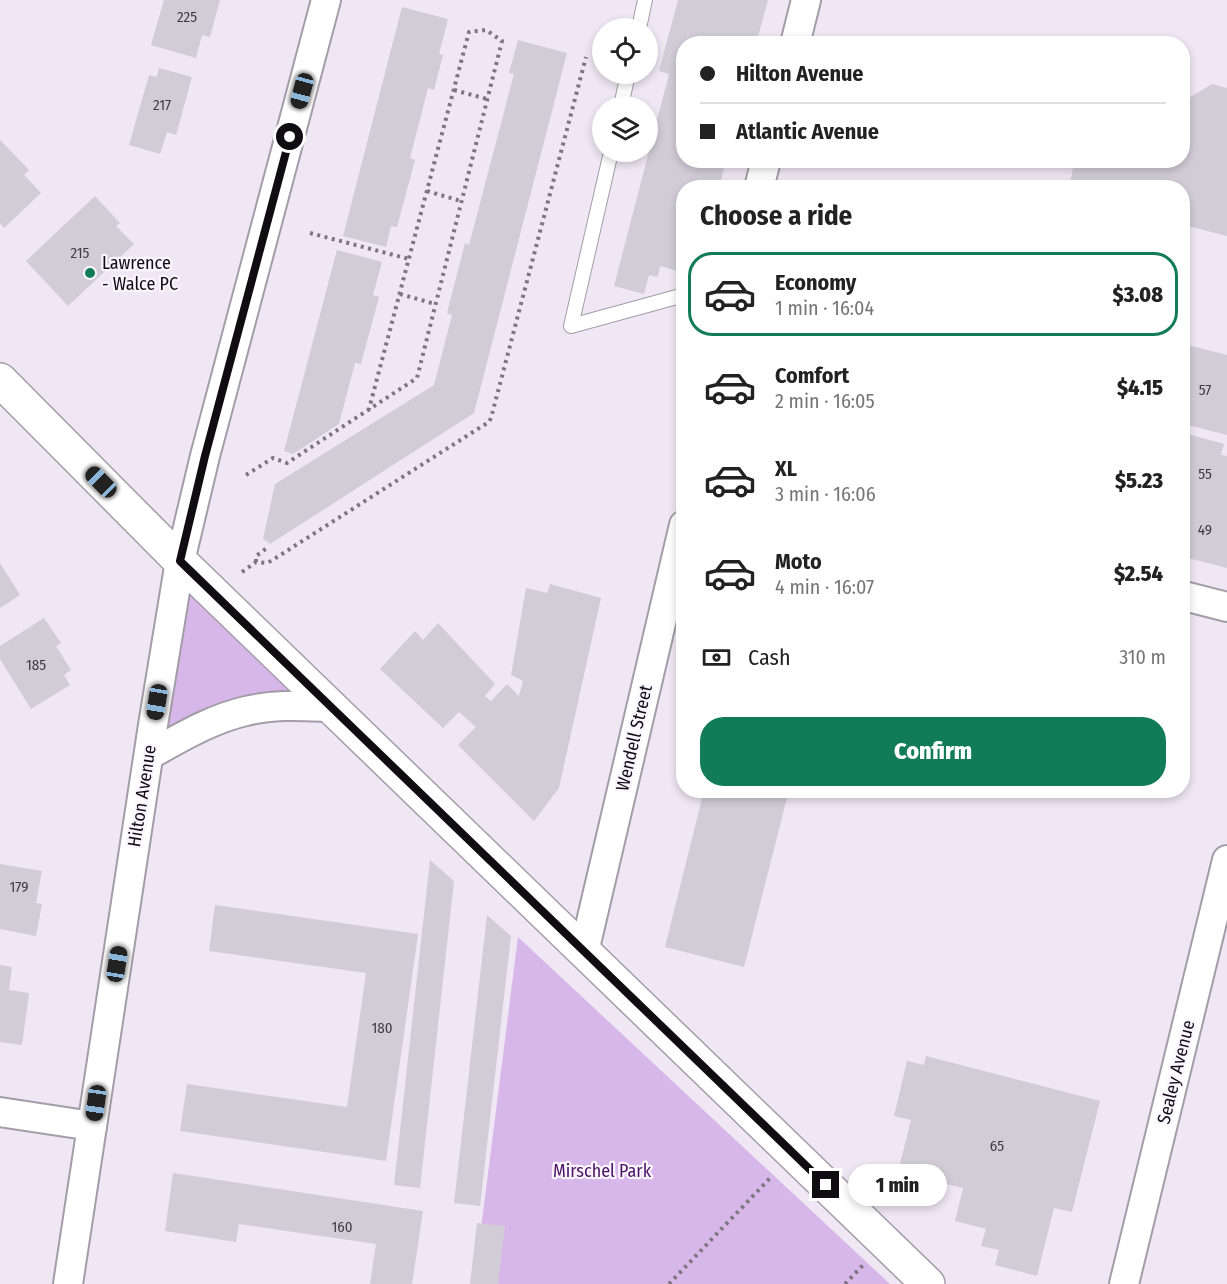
<!DOCTYPE html>
<html lang="en">
<head>
<meta charset="utf-8">
<style>
  body { margin:0; font-family:"Fira Sans Condensed",sans-serif; background:#f2f2f2; color:#222; height:100vh; display:flex; flex-direction:column; font-size:22px; white-space:nowrap }
  * { box-sizing:border-box; margin:0 }
  p { font-size:20px; color:#767676 }
  .icon { flex:none; width:33px; height:33px; fill:none; stroke:currentColor; stroke-width:2; stroke-linecap:round; stroke-linejoin:round }
  .map { position:relative; flex:1; overflow:hidden }
  .panel { position:absolute; left:676px; top:180px; width:514px; height:618px; display:flex; flex-direction:column; background:#fff; border-radius:24px; box-shadow:0 3px 9px #0003 }
  .panel>* { flex:none }
  .guide { position:absolute; left:676px; top:36px; width:514px; height:132px; border-radius:24px; box-shadow:0 3px 9px #0003; display:grid; align-content:center; height:132px; padding:0 24px; background:#fff }
  .controls { position:absolute; left:592px; top:18px; display:grid; gap:12px }
  .controls a { display:grid; place-items:center; width:66px; height:66px; border-radius:50%; background:#fff; box-shadow:0 3px 9px #0003; font-size:30px }
  .end { position:absolute; width:27px; height:27px; margin:-14px; border:8px solid #0f0d11; background:#fff; box-shadow:0 0 0 3px #fff }
  .from { border-radius:50% }
  .bubble { position:absolute; height:42px; border-radius:21px; background:#fff; box-shadow:0 3px 9px #0003; font-size:20px; font-weight:800; line-height:42px; text-align:center }
  .car { position:absolute; width:18px; height:36px; margin:-18px -9px; border-radius:8px; box-shadow:0 0 4px 2px #0007; background:linear-gradient(#222 24%,#8ab4d8 0 40%,#222 0 76%,#8ab4d8 0 86%,#222 0) }
  .guide b { display:flex; align-items:center; gap:21px; height:57px; font-size:22px }
  .guide b+b { border-top:2px solid #e0e0e0 }
  .guide i { width:15px; height:15px; background:#222 }
  ul { padding:0; list-style:none }
  li { display:flex; align-items:center; gap:18px; height:84px; margin:0 12px 9px; padding:0 12px; border:3px solid transparent; border-radius:24px }
  li div { flex:1 }
  li b { display:block; font-size:22px }
  li em { font-style:normal; font-weight:800 }
  li.current { border-color:#117c57 }
  li>.icon { width:54px; height:54px; stroke-width:1.5 }
  h2 { padding:0 24px; font-size:27px; line-height:72px }
  .pay { display:flex; align-items:center; gap:15px; height:66px; padding:0 24px; font-size:22px }
  .pay p { margin-inline-start:auto }
  .cta { display:flex; gap:12px; margin-top:auto; padding:12px 24px }
  .cta a { flex:1; height:69px; border-radius:24px; background:#117c57; color:#fff; font-size:24px; font-weight:800; line-height:69px; text-align:center }
  .map>svg:first-child { display:block }
  .green { fill:#d7b7ea }
  .building { fill:#d2ccd7 }
  .lines { fill:none; stroke-linecap:round; stroke-linejoin:round }
  .lane-casing { stroke:#a39da7; stroke-width:16 }
  .street-casing { stroke:#a39da7; stroke-width:32 }
  .secondary-casing { stroke:#a39da7; stroke-width:36 }
  .path { stroke:#7c777f; stroke-width:4; stroke-dasharray:3 4.5; stroke-linecap:butt }
  .lane { stroke:#fff; stroke-width:14 }
  .street { stroke:#fff; stroke-width:28 }
  .secondary { stroke:#fff; stroke-width:33 }
  .route { stroke:#0f0d11; stroke-width:8 }
  .poi-dot { fill:#117c57; stroke:#fbf5ff; stroke-width:2 }
  .labels { text-anchor:middle; dominant-baseline:central; stroke-width:4.5; stroke-linejoin:round; paint-order:stroke }
  .number-label { font-size:15px; fill:#403d42 }
  .poi-label { font-size:18px; fill:#0f0d11; stroke:#fbf5ff; text-anchor:start }
  .street-label { font-size:18px; fill:#0f0d11; stroke:#fbf5ff }
  .park-label { font-size:18px; fill:#4c1365; stroke:#fbf5ff }
</style>
</head>
<body>
<div class="map">
<svg width="1227" height="1284" viewBox="0 0 1227 1284">
  <rect width="100%" height="100%" fill="#efe7f3"/>
  <g class="green">
    <path d="M 188,587 L 301,697 L 161,733 Z"/>
    <path d="M 518,937 L 890,1284 L 474,1284 Z"/>
  </g>
  <g class="building">
    <path d="M 164,0 L 220,0 L 210,37 L 202,35 L 196,58 L 151,45 Z"/>
    <path d="M 678,0 L 768,0 L 756,44 L 684,44 L 684,160 L 726,160 L 719,188 L 684,188 L 684,273 L 660,266 L 658,277 L 649,275 L 644,294 L 614,286 L 669,74 L 659,71 Z"/>
    <path d="M 402,7 L 448,19 L 439,54 L 443,55 L 434,90 L 428,88 L 410,158 L 415,160 L 397,227 L 391,226 L 386,247 L 343,236 Z"/>
    <path d="M 518,40 L 567,53 L 474,413 L 270,544 L 263,539 L 275,484 L 434,385 L 452,315 L 447,313 L 465,243 L 469,245 L 514,74 L 509,73 Z"/>
    <path d="M 159,68 L 192,77 L 176,135 L 167,132 L 160,154 L 129,145 L 149,75 L 157,77 Z"/>
    <path d="M 1212,84 L 1227,88 L 1227,236 L 1184,225 L 1184,188 L 1069,188 L 1073,168 L 1086,160 L 1184,160 L 1184,101 Z"/>
    <path d="M 0,140 L 29,170 L 24,175 L 41,193 L 4,228 L 0,223 Z"/>
    <path d="M 95,196 L 120,223 L 116,226 L 134,244 L 68,306 L 26,261 Z"/>
    <path d="M 337,250 L 382,262 L 373,295 L 379,297 L 361,364 L 355,363 L 339,424 L 293,454 L 284,451 Z"/>
    <path d="M 1184,344 L 1227,355 L 1227,435 L 1184,424 Z"/>
    <path d="M 1184,433 L 1224,444 L 1221,455 L 1227,456 L 1227,568 L 1184,557 Z"/>
    <path d="M 0,563 L 20,595 L 0,608 Z"/>
    <path d="M 550,584 L 601,598 L 559,788 L 534,821 L 458,745 L 476,727 L 459,712 L 443,728 L 380,669 L 415,631 L 423,640 L 438,623 L 495,684 L 485,696 L 491,701 L 507,684 L 519,696 L 523,681 L 511,675 L 526,588 L 547,593 Z"/>
    <path d="M 44,618 L 61,643 L 56,646 L 71,670 L 64,675 L 70,685 L 31,709 L 0,659 L 0,646 Z"/>
    <path d="M 704,790 L 789,790 L 744,967 L 665,947 Z"/>
    <path d="M 430,860 L 454,881 L 420,1188 L 394,1185 Z"/>
    <path d="M 0,864 L 42,871 L 36,903 L 42,904 L 36,936 L 0,929 Z"/>
    <path d="M 215,905 L 418,934 L 386,1161 L 180,1131 L 187,1084 L 347,1107 L 366,973 L 209,951 Z"/>
    <path d="M 487,915 L 511,936 L 480,1206 L 454,1203 Z"/>
    <path d="M 0,965 L 12,967 L 9,990 L 29,993 L 22,1045 L 0,1042 Z"/>
    <path d="M 926,1056 L 1100,1101 L 1072,1212 L 1054,1208 L 1037,1276 L 995,1265 L 999,1250 L 981,1246 L 986,1229 L 955,1221 L 963,1188 L 898,1172 L 911,1120 L 894,1116 L 907,1061 L 924,1065 Z"/>
    <path d="M 173,1173 L 423,1211 L 412,1284 L 370,1284 L 376,1244 L 239,1224 L 236,1242 L 165,1231 Z"/>
    <path d="M 477,1223 L 505,1226 L 498,1284 L 470,1284 Z"/>
  </g>
  <g class="lines">
    <g class="lane-casing">
      <g id="lane">
        <path d="M 639,28 L 645,0"/>
        <path d="M 621,106 L 628,74"/>
        <path d="M 611,152 L 571,326 L 684,295"/>
      </g>
    </g>
    <g class="street-casing">
      <g id="street">
        <path d="M 795,44 L 806,0"/>
        <path d="M 759,188 L 766,160"/>
        <path d="M 1184,596 L 1227,607"/>
        <path d="M 149,755 C 180,738 211,719 246,711 C 274,704 302,706 330,707"/>
        <path d="M 584,952 L 684,525"/>
        <path d="M 0,1112 L 92,1126"/>
        <path d="M 68,1284 L 153,725 L 180,561 L 205,456 L 326,0"/>
        <path d="M 1124,1284 L 1227,860"/>
      </g>
    </g>
    <g class="secondary-casing">
      <path id="secondary" d="M 0,380 L 180,561 L 928,1284"/>
    </g>
    <g class="path">
      <path d="M 454,90 L 487,99"/>
      <path d="M 427,191 L 461,201"/>
      <path d="M 310,233 L 409,259"/>
      <path d="M 400,294 L 435,304"/>
      <path d="M 246,475 L 273,458 L 287,463 L 417,378 L 502,41 L 486,30 L 469,32 L 369,409"/>
      <path d="M 256,562 L 256,556 L 267,548"/>
      <path d="M 242,572 L 256,562 L 266,563 L 271,561 L 473,432 L 489,422 L 491,418 L 586,57"/>
      <path d="M 669,1284 L 772,1176"/>
      <path d="M 845,1284 L 865,1263"/>
    </g>
    <use href="#lane" class="lane"/>
    <use href="#street" class="street"/>
    <use href="#secondary" class="secondary"/>
  </g>
  <g class="lines">
    <path class="route" d="M 290,137 L 205,456 L 180,561 L 826,1185"/>
  </g>
  <circle class="poi-dot" cx="90" cy="273" r="6"/>
  <g class="labels">
    <g class="number-label">
      <text x="187" y="17">225</text>
      <text x="162" y="105">217</text>
      <text x="80" y="253">215</text>
      <text x="1205" y="390">57</text>
      <text x="1205" y="474">55</text>
      <text x="1205" y="530">49</text>
      <text x="36" y="665">185</text>
      <text x="19" y="887">179</text>
      <text x="382" y="1028">180</text>
      <text x="997" y="1146">65</text>
      <text x="342" y="1227">160</text>
    </g>
    <g class="poi-label">
      <text x="102" y="263">Lawrence<tspan x="102" dy="21">- Walce PC</tspan></text>
    </g>
    <g class="street-label">
      <text transform="translate(634 738) rotate(-77)">Wendell Street</text>
      <text transform="translate(142 796) rotate(-81)">Hilton Avenue</text>
      <text transform="translate(1176 1072) rotate(-76)">Sealey Avenue</text>
    </g>
    <g class="park-label">
      <text x="602" y="1171">Mirschel Park</text>
    </g>
  </g>
</svg>
<div class="controls">
<a><svg class="icon" aria-label="locate" viewBox="0 0 24 24"><circle cx="12" cy="12" r="6"/><path d="M12 2v4M12 18v4M2 12h4M18 12h4"/></svg></a>
<a><svg class="icon" aria-label="layers" viewBox="0 0 24 24"><path d="M12 4l9 5-9 5-9-5zM3 14l9 5 9-5"/></svg></a>
</div>
<i class="end from" style="left:290px;top:137px"></i>
<i class="end" style="left:826px;top:1185px"></i>
<div class="bubble" style="left:848px;top:1164px;width:99px">1 min</div>
<i class="car" style="left:302px;top:91px;rotate:195deg"></i>
<i class="car" style="left:101px;top:482px;rotate:315deg"></i>
<i class="car" style="left:157px;top:702px;rotate:189deg"></i>
<i class="car" style="left:117px;top:964px;rotate:9deg"></i>
<i class="car" style="left:96px;top:1103px;rotate:188deg"></i>
<div class="guide">
<b><i class="from"></i>Hilton Avenue</b>
<b><i></i>Atlantic Avenue</b>
</div>
<section class="panel">
<h2>Choose a ride</h2>
<ul>
<li class="current"><svg class="icon" aria-label="car" viewBox="0 0 24 24"><path d="M5 17H2v-5l4-1 3-4h7l3 4 3 1v5h-3M9 17h6M6 11h13"/><circle cx="7" cy="17" r="2"/><circle cx="17" cy="17" r="2"/></svg><div><b>Economy</b><p>1 min · 16:04</p></div><em>$3.08</em></li>
<li><svg class="icon" aria-label="car" viewBox="0 0 24 24"><path d="M5 17H2v-5l4-1 3-4h7l3 4 3 1v5h-3M9 17h6M6 11h13"/><circle cx="7" cy="17" r="2"/><circle cx="17" cy="17" r="2"/></svg><div><b>Comfort</b><p>2 min · 16:05</p></div><em>$4.15</em></li>
<li><svg class="icon" aria-label="car" viewBox="0 0 24 24"><path d="M5 17H2v-5l4-1 3-4h7l3 4 3 1v5h-3M9 17h6M6 11h13"/><circle cx="7" cy="17" r="2"/><circle cx="17" cy="17" r="2"/></svg><div><b>XL</b><p>3 min · 16:06</p></div><em>$5.23</em></li>
<li><svg class="icon" aria-label="car" viewBox="0 0 24 24"><path d="M5 17H2v-5l4-1 3-4h7l3 4 3 1v5h-3M9 17h6M6 11h13"/><circle cx="7" cy="17" r="2"/><circle cx="17" cy="17" r="2"/></svg><div><b>Moto</b><p>4 min · 16:07</p></div><em>$2.54</em></li>
</ul>
<div class="pay"><svg class="icon" aria-label="cash" viewBox="0 0 24 24"><path d="M3 7h18v10H3z"/><circle cx="12" cy="12" r="2"/></svg>Cash<p>310 m</p></div>
<div class="cta"><a>Confirm</a></div>
</section>
</div>
</body>
</html>
